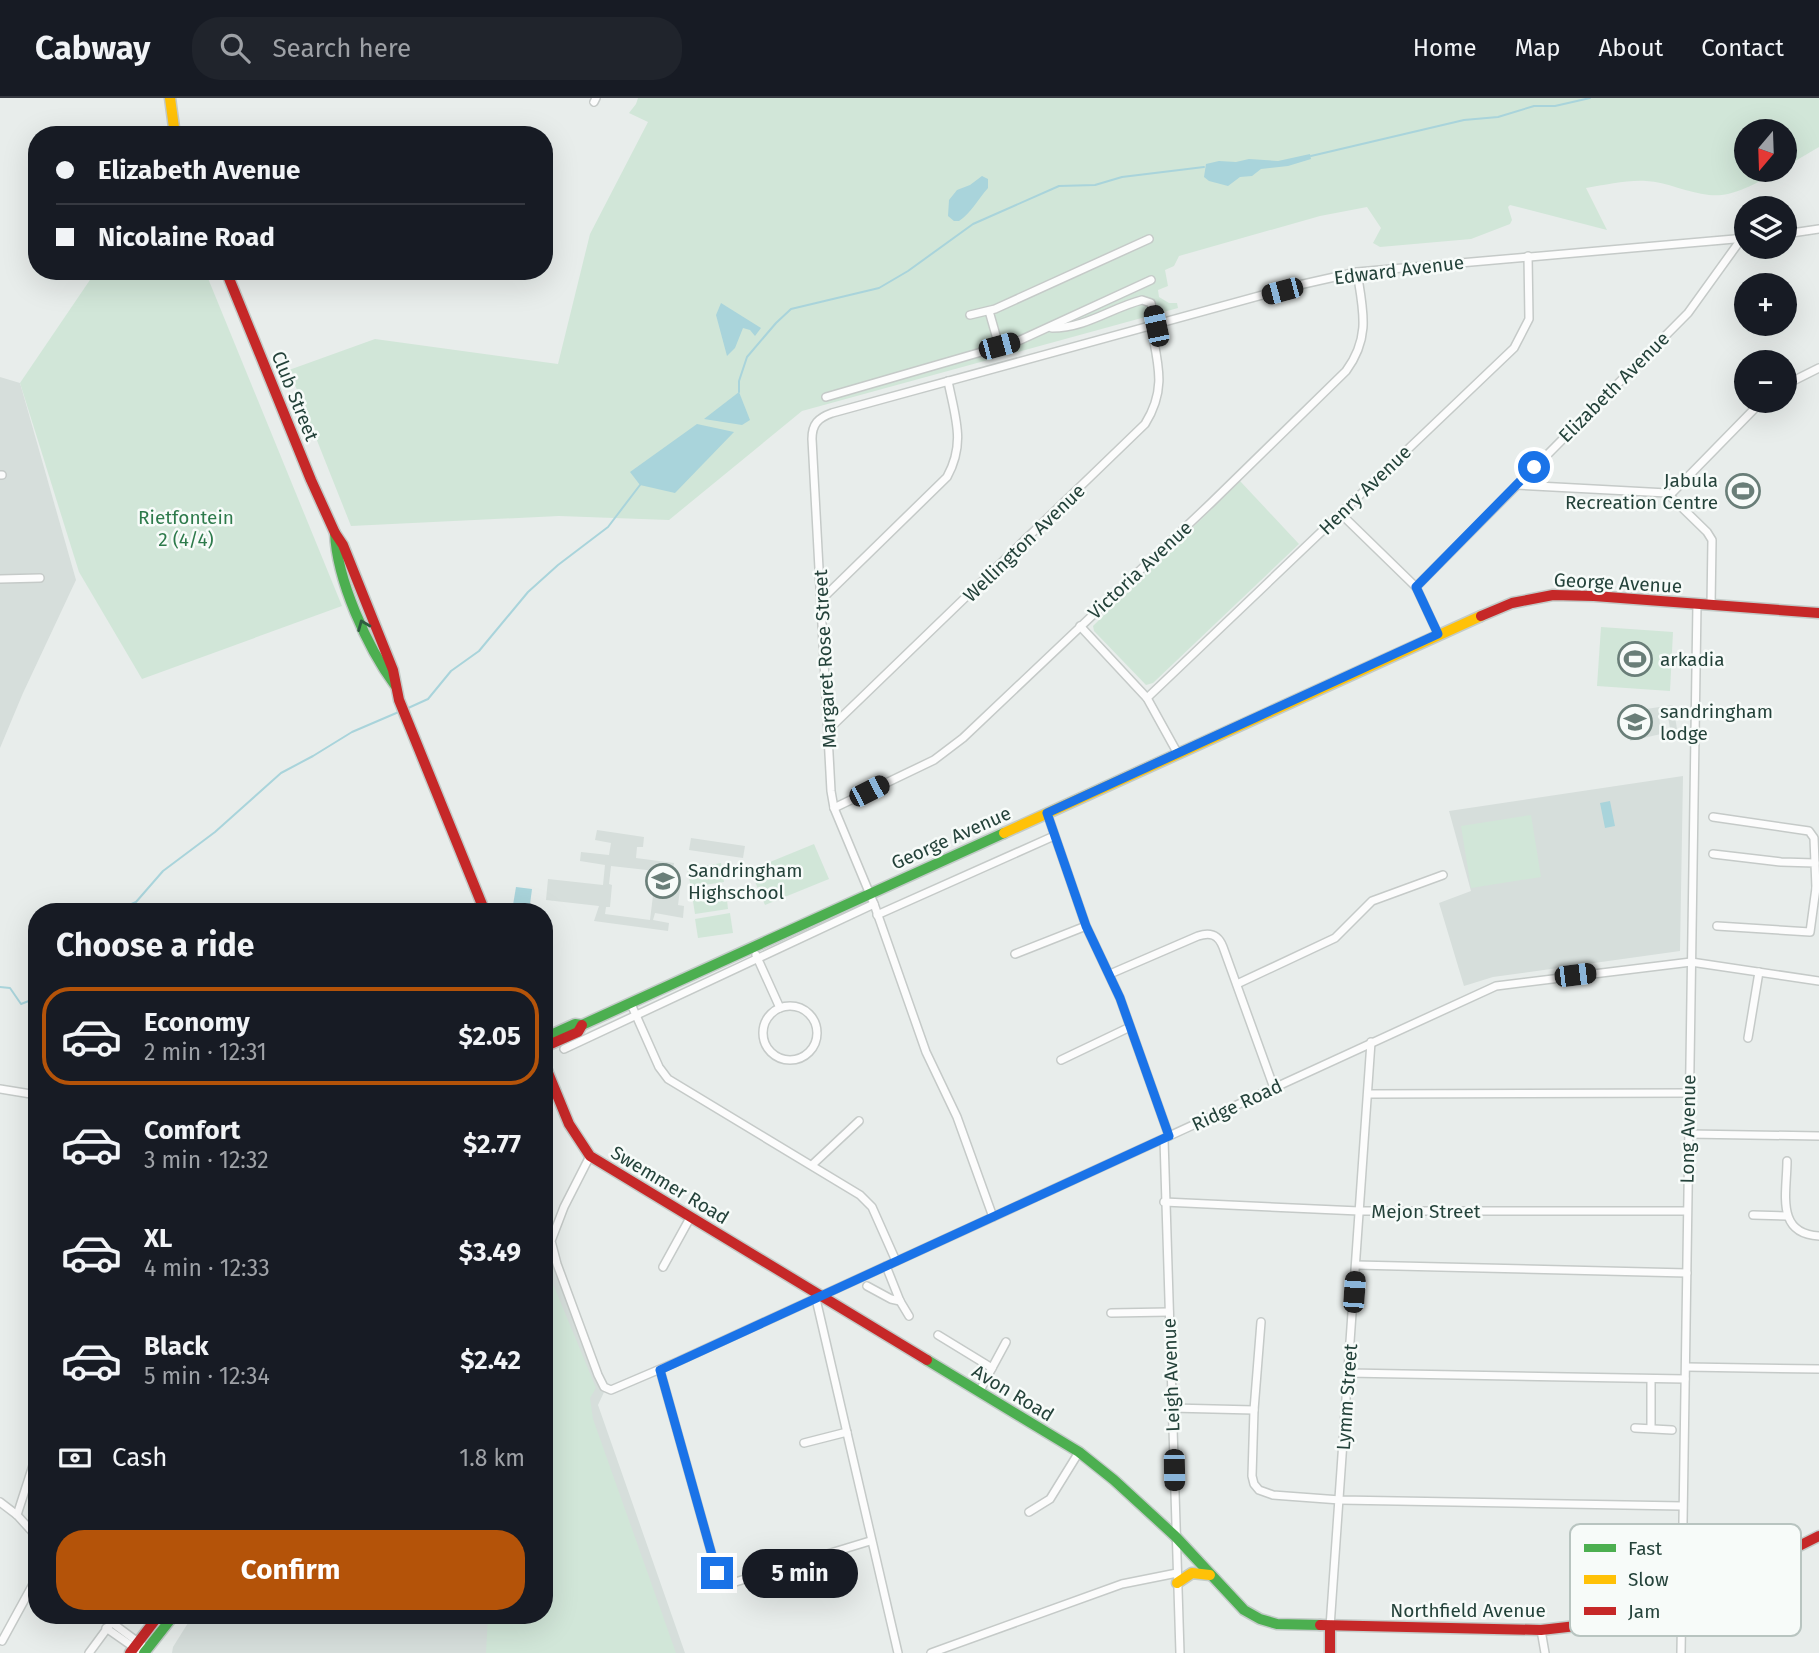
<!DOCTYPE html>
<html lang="en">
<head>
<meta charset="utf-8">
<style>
  body { margin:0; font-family:"Fira Sans",sans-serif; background:#20242c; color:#f1f3f6; height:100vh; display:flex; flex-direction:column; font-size:26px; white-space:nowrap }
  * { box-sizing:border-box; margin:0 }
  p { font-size:23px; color:#9ea1a6 }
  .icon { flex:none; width:38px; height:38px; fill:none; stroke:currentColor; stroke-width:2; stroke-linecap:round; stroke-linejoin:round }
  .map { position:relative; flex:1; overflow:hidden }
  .sheet { position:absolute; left:28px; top:805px; width:525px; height:721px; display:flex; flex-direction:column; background:#171b24; border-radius:28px; box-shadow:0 7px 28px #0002 }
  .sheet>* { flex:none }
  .top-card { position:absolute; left:28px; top:28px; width:525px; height:154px; border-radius:28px; box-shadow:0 7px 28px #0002; display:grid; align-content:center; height:154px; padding:0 28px; background:#171b24 }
  .needle { width:46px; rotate:199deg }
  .tools { position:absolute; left:1734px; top:21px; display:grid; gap:14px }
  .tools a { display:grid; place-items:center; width:63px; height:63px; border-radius:50%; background:#171b24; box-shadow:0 7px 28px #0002; font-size:35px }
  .end { position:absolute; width:32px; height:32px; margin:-16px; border:9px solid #1a73e8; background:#fff; box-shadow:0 0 0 4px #fff }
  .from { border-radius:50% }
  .bubble { position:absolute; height:49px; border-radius:24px; background:#171b24; box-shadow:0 7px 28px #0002; font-size:23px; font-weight:700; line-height:49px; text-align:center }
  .car { position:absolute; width:21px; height:42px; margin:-21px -10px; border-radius:9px; box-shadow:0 0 5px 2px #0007; background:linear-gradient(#222 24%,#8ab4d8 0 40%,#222 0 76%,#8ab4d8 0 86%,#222 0) }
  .top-card b { display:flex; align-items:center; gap:24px; height:66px; font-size:26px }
  .top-card b+b { border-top:2px solid #363941 }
  .top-card i { width:18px; height:18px; background:#f1f3f6 }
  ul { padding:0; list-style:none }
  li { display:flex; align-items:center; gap:21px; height:98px; margin:0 14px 10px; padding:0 14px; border:4px solid transparent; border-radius:28px }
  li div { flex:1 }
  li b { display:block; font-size:26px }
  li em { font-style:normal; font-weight:700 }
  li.selected { border-color:#b45309 }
  li>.icon { width:63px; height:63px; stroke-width:1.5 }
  h2 { padding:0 28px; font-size:32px; line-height:84px }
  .pay { display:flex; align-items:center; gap:18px; height:77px; padding:0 28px; font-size:26px }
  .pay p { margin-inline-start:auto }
  .action { display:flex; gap:14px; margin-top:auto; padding:14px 28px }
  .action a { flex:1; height:80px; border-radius:28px; background:#b45309; color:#fff; font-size:28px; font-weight:700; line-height:80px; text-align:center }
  header { display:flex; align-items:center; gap:42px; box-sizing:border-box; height:98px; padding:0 35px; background:#171b24; border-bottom:2px solid #363941 }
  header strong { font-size:33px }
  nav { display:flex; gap:38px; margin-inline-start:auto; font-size:24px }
  .search { width:490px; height:63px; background:#20242c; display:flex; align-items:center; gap:18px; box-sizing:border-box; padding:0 24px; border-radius:28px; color:#9ea1a6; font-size:26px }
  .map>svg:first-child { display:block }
  .built { fill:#d6dedb; fill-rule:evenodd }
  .green { fill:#d1e6d8 }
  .water { fill:#a9d4db }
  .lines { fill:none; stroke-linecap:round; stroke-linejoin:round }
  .stream { stroke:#a9d4db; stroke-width:2 }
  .street-casing { stroke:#c5cac8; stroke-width:10 }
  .fast-casing { stroke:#c3cbc8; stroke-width:13 }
  .slow-casing { stroke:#c3cbc8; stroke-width:13 }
  .jam-casing { stroke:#c3cbc8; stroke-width:13 }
  .street { stroke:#fcfcfc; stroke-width:7 }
  .fast { stroke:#4caf50; stroke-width:10 }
  .slow { stroke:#ffc107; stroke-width:10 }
  .jam { stroke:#c62828; stroke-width:10 }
  .oneway { stroke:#2e5d40 }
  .route { stroke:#1a73e8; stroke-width:9 }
  .labels { text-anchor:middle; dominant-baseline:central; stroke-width:5; stroke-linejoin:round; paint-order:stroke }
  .street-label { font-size:19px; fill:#24423a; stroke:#f7fbf9 }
  .poi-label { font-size:19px; fill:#24423a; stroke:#f7fbf9; text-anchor:start }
  .park-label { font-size:19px; fill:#2d7a4b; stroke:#f7fbf9 }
  .key { fill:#f7fbf9; stroke:#b8c4c0; stroke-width:2 }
  .key-label { font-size:19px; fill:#24423a }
</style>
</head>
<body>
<header>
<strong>Cabway</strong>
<div class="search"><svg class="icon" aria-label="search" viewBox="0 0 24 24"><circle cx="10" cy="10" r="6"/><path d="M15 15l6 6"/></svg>Search here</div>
<nav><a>Home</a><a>Map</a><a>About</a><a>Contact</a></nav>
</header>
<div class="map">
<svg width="1819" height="1555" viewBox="0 0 1819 1555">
  <rect width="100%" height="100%" fill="#e8edeb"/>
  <g class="built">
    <path d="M 0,279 L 20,285 L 76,482 L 23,595 L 0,650 Z"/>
    <path d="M 1673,607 L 1677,631 L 1665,633 L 1670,631 L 1668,618 L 1659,619 L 1661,636 L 1630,643 L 1626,614 Z"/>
    <path d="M 1683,678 L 1680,853 L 1493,879 L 1464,888 L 1439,805 L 1471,793 L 1449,713 Z"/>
    <path d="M 597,732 L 644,739 L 643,749 L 637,749 L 636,760 L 674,765 L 673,775 L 660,773 L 659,780 L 681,784 L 678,807 L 684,808 L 683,820 L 655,815 L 653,822 L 669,825 L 668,833 L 594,823 L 599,808 L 546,802 L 548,781 L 603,787 L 605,767 L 580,763 L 581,754 L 609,757 L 611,745 L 595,742 ZM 611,768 L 656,773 L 650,822 L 605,816 L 606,809 L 610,809 L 612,787 L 609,786 Z"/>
    <path d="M 691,740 L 745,748 L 743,760 L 689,752 Z"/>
    <path d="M 544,1143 L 605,1292 L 598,1307 L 685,1555 L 172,1555 L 173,1549 L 193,1517 L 544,1517 Z"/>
  </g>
  <g class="green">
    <path d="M 638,0 L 1819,0 L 1819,49 L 1785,69 L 1785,33 L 1746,33 L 1746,72 L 1780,72 C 1760,83 1734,100 1709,97 C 1688,95 1667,84 1646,83 C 1626,82 1606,87 1586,90 L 1607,132 L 1510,107 L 1508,109 L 1512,122 L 1510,126 L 1471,141 L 1380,149 L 1373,145 L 1381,130 L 1367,109 L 1320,118 L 1179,158 L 1174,168 L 1165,172 L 1168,188 L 1158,192 L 1159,199 L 1169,205 L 1177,205 L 1178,210 L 802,313 L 669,422 L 559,418 L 351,428 L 289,272 L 375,241 L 558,266 L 590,136 L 648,24 L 629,15 L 636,6 Z"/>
    <path d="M 96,173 L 205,173 L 342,508 L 142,581 L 79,474 L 20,285 Z"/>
    <path d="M 1240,383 L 1299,446 L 1153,585 L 1146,587 L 1094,533 L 1093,528 Z"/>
    <path d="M 1601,529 L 1673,534 L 1670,593 L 1597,588 Z"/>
    <path d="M 1531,717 L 1541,779 L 1471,790 L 1461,728 Z"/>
    <path d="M 814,746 L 829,781 L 765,807 L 750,772 Z"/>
    <path d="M 721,765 L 724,784 L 691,789 L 687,771 Z"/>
    <path d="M 726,793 L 728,811 L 695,816 L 692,797 Z"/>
    <path d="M 730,815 L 733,835 L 698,840 L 695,821 Z"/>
    <path d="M 544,1164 L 596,1290 L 590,1300 L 593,1321 L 676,1555 L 486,1555 L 488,1517 L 544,1517 Z"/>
  </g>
  <g class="water">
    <path d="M 1310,56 L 1311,61 L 1288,68 L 1261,71 L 1252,78 L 1240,79 L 1228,88 L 1209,83 L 1204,79 L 1206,66 L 1219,63 L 1236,64 L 1249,61 L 1278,63 Z"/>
    <path d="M 982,78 L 988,81 L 988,90 C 978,101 971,115 959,123 L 954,123 L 948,118 L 949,102 L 957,92 L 970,87 Z"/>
    <path d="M 721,205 L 761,230 L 755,238 L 750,232 L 743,230 L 735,250 L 727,258 L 716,217 Z"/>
    <path d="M 739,294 L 750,322 L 742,327 L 704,321 Z"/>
    <path d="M 697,326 L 734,334 L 675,395 L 640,387 L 630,374 Z"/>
    <path d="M 1610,703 L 1615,728 L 1605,730 L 1600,705 Z"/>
    <path d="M 516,789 L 532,791 L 529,814 L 512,813 Z"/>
  </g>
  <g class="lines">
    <g class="stream">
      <path d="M 1311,58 L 1464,22 L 1498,19 L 1534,8 L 1555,8 L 1590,0"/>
      <path d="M 739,294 L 739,283 L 747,259 L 776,225 L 791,211 L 879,190 L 908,173 L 973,126 L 1059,88 L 1095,87 L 1122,79 L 1204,69"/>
      <path d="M 406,611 L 428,601 L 451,573 L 479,553 L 528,494 L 558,467 L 608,429 L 640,387"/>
      <path d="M 113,814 L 136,804 L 163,773 L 215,734 L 281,675 L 313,658 L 352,634 L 401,613"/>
      <path d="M 0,889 L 10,890 L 21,906 L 34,901 L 37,895"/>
    </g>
    <g class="street-casing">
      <g id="street">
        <path d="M 594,4 L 596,0"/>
        <path d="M 1785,136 L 1819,131"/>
        <path d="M 989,213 L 999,248"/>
        <path d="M 970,217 L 995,211 L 1149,141"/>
        <path d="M 1052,230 C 1086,230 1111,210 1142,202 L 1151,205 L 1156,228"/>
        <path d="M 1785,287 L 1819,270"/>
        <path d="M 826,299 L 1016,244 L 1151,182"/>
        <path d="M 0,377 L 2,377"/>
        <path d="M 1517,387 L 1667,395 L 1707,434 L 1712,442 L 1711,508"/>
        <path d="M 1670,397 L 1762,303"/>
        <path d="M 1340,415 L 1416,489 L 1438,536"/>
        <path d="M 0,481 L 40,480"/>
        <path d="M 1416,489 L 1688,215 L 1742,140"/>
        <path d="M 821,502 L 947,379 C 966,345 955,319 948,283"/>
        <path d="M 1080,528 L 1147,600 L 1178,656"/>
        <path d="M 1147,600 L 1514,250 L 1529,221 L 1528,158"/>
        <path d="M 828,632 L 1145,326 C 1167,291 1158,266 1151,229"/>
        <path d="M 834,710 L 934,662 L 963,640 L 1211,405 L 1346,273 C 1371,239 1363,212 1357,174"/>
        <path d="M 1047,715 L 1086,828 L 1120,900 L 1169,1038"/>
        <path d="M 1713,719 L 1809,733 L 1814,740 L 1815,765"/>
        <path d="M 1713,756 L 1781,764 L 1815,765 L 1816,790"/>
        <path d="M 877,817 L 1054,738"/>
        <path d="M 1717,828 L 1810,834 L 1816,790 L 1819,790"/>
        <path d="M 1015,856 L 1086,828"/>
        <path d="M 756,857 L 780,910"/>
        <path d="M 1110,876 L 1198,838 C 1210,834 1218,836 1223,849 L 1274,990"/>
        <path d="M 1237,886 L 1335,840 L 1372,803 L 1443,777"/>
        <path d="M 631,906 L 659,969 L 668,981 L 860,1097 L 872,1109 L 896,1163"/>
        <circle cx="790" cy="935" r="27"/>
        <path d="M 1748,940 L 1759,874"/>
        <path d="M 564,951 L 874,806"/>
        <path d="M 1061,962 L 1130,929"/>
        <path d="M 0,991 L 37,997"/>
        <path d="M 1368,996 L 1689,995"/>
        <path d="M 1688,1036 L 1819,1038"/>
        <path d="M 1164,1041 L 1180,1555"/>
        <path d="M 590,1058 L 564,1109 L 551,1143 L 557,1166 L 598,1277 L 604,1289 L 611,1292 L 679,1263 L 1496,888 L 1691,864 L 1819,883"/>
        <path d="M 1787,1063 C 1787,1094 1775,1136 1819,1138"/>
        <path d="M 812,1067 L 859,1023"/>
        <path d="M 1164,1104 L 1359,1113 L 1687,1113"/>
        <path d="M 1753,1117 L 1787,1118"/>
        <path d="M 993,1119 L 957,1019 L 926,954 L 874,806 L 834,710 L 831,693 L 812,341 C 812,326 818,320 832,315 L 1299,187 L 1357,174 L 1746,140"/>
        <path d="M 1356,1167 L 1687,1175"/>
        <path d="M 886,1168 L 900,1203 L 909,1218"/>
        <path d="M 663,1169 L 690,1120"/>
        <path d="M 867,1188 L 891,1201 L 900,1203"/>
        <path d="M 816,1201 L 898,1555"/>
        <path d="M 1111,1215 L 1169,1214"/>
        <path d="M 1261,1224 L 1254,1312 L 1252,1378 L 1254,1386 L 1259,1392 L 1273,1397 L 1340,1402 L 1682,1408"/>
        <path d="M 938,1237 L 992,1270"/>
        <path d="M 1686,1269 L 1819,1271"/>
        <path d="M 660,1272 L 717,1475 L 722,1482 L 732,1485 L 870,1443"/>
        <path d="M 1348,1275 L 1685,1281"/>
        <path d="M 979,1294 L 1006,1244"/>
        <path d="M 1172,1310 L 1254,1312"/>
        <path d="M 1635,1330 L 1672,1332"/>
        <path d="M 1651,1330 L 1651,1281"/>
        <path d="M 804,1345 L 847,1334"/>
        <path d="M 0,1404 L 17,1417 L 37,1439"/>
        <path d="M 1029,1414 L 1050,1401 L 1079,1354"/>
        <path d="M 17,1417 L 37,1355"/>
        <path d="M 111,1524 L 142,1547"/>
        <path d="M 1330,1529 L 1371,944"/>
        <path d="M 106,1530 L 142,1555"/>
        <path d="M 1541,1532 L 1545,1555"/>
        <path d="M 2,1543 L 37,1479"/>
        <path d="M 89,1555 L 117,1517"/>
        <path d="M 931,1555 L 1122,1486 L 1177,1475"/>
        <path d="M 1681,1555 L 1697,506"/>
      </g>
    </g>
    <g class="fast-casing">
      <g id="fast">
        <path d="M 335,435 C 337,482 367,549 395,587"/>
        <path d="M 544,940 L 575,926 L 582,927 L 1004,735"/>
        <path d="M 927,1262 L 1079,1354 L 1114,1382 L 1175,1438 L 1244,1512 L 1260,1521 L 1277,1526 L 1320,1527"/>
        <path d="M 144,1555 L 174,1517"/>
      </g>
    </g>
    <g class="slow-casing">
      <g id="slow">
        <path d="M 170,0 L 175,37"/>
        <path d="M 1004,735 L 1481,518"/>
        <path d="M 1177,1485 L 1192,1475 L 1210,1477"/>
      </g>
    </g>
    <g class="jam-casing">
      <g id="jam">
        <path d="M 226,173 L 311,382 L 335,435 L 343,447 L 393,572 L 399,602 L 485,814"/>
        <path d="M 1481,518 L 1512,505 L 1553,497 L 1594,498 L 1819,515"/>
        <path d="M 544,949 L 578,934 L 582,927"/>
        <path d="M 544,965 L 569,1026 L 590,1058 L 927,1262"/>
        <path d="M 1320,1527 L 1541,1532 L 1585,1527 L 1622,1519 L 1688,1493 L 1735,1480 L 1819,1438"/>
        <path d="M 1330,1529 L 1330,1555"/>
        <path d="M 130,1555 L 159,1517"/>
      </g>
    </g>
    <use href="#street" class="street"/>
    <use href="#fast" class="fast"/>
    <use href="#slow" class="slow"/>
    <use href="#jam" class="jam"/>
  </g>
  <defs><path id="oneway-chevron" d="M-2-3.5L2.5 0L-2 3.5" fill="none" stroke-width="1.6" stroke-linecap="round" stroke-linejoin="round" transform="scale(1.75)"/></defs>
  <use class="oneway" href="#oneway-chevron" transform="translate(363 527) rotate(-112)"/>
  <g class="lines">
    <path class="route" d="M 717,1475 L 660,1272 L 1169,1038 L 1120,900 L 1086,828 L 1047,715 L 1438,536 L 1416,489 L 1534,369"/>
  </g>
  <defs>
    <g id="stadium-ring" transform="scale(1.75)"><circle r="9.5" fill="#f7fbf9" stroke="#697e78" stroke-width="1.5"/><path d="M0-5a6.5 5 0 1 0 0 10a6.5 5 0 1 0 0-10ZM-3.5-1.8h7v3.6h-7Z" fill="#697e78"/></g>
    <g id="school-ring" transform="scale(1.75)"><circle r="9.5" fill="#f7fbf9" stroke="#697e78" stroke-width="1.5"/><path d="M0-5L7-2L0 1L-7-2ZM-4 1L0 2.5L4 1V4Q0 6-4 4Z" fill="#697e78"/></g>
  </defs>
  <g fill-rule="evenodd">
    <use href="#stadium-ring" x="1743" y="393"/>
    <use href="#stadium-ring" x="1635" y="561"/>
    <use href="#school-ring" x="1635" y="624"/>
    <use href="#school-ring" x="663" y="783"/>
  </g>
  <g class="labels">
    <g class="street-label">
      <text transform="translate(1399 172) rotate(-7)">Edward Avenue</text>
      <text transform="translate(1614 289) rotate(-45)">Elizabeth Avenue</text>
      <text transform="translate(295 298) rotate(68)">Club Street</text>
      <text transform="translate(1365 392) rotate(-44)">Henry Avenue</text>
      <text transform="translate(1024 445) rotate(-44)">Wellington Avenue</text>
      <text transform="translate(1140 472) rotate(-43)">Victoria Avenue</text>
      <text transform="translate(1618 485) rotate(3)">George Avenue</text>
      <text transform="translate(825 561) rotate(-93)">Margaret Rose Street</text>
      <text transform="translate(951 740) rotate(-24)">George Avenue</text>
      <text transform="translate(1237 1007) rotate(-25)">Ridge Road</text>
      <text transform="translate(1688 1031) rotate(-89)">Long Avenue</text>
      <text transform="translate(670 1087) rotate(31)">Swemmer Road</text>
      <text x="1426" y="1113">Mejon Street</text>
      <text transform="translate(1171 1277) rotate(-92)">Leigh Avenue</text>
      <text transform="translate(1013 1295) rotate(31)">Avon Road</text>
      <text transform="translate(1347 1299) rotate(-86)">Lymm Street</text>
      <text x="1468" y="1512">Northfield Avenue</text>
    </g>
    <g class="poi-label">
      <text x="1718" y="382" text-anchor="end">Jabula<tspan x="1718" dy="22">Recreation Centre</tspan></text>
      <text x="1660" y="561">arkadia</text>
      <text x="1660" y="613">sandringham<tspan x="1660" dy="22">lodge</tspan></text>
      <text x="688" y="772">Sandringham<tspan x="688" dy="22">Highschool</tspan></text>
    </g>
    <g class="park-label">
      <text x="186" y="419">Rietfontein<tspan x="186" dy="22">2 (4/4)</tspan></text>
    </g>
  </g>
  <rect x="1570" y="1426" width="231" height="112" rx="10" class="key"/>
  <rect x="1584" y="1446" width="32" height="8" fill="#4caf50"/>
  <rect x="1584" y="1477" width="32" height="9" fill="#ffc107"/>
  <rect x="1584" y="1509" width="32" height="8" fill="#c62828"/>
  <g class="key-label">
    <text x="1628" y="1457">Fast</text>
    <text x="1628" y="1488">Slow</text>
    <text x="1628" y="1520">Jam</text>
  </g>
</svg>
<div class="tools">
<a><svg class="needle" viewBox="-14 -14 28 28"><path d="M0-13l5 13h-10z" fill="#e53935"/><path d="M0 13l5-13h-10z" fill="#9ea1a6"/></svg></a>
<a><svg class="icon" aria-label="layers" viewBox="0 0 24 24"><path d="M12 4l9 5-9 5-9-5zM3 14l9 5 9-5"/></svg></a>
<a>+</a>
<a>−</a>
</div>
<i class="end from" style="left:1534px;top:369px"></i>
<i class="end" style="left:717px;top:1475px"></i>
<div class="bubble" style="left:742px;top:1451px;width:116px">5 min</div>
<i class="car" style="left:1282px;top:193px;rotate:255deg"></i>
<i class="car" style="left:1156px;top:228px;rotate:348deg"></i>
<i class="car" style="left:999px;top:248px;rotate:75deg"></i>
<i class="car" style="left:869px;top:693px;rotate:63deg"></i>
<i class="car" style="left:1575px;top:877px;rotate:83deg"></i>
<i class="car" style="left:1354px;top:1194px;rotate:4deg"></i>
<i class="car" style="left:1174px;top:1372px;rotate:179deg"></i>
<div class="top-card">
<b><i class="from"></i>Elizabeth Avenue</b>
<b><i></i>Nicolaine Road</b>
</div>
<section class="sheet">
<h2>Choose a ride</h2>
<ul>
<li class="selected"><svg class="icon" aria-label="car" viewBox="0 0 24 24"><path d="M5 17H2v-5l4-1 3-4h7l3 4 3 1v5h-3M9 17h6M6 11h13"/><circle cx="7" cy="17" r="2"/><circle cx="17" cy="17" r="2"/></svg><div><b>Economy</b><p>2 min · 12:31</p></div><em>$2.05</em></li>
<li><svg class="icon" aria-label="car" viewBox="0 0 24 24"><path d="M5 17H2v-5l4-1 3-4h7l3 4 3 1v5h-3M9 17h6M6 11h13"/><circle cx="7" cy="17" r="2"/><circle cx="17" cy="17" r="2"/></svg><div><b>Comfort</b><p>3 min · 12:32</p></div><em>$2.77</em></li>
<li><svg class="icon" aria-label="car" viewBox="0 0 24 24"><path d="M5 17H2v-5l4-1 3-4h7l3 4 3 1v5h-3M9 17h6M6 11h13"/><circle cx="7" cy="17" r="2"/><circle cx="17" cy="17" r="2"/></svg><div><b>XL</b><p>4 min · 12:33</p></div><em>$3.49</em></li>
<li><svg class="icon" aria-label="car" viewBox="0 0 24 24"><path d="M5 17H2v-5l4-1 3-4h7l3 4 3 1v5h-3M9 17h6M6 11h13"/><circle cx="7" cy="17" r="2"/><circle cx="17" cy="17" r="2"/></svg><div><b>Black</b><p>5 min · 12:34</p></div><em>$2.42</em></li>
</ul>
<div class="pay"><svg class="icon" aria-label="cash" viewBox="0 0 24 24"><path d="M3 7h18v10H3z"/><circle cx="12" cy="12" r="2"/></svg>Cash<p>1.8 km</p></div>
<div class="action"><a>Confirm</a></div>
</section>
</div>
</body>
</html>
